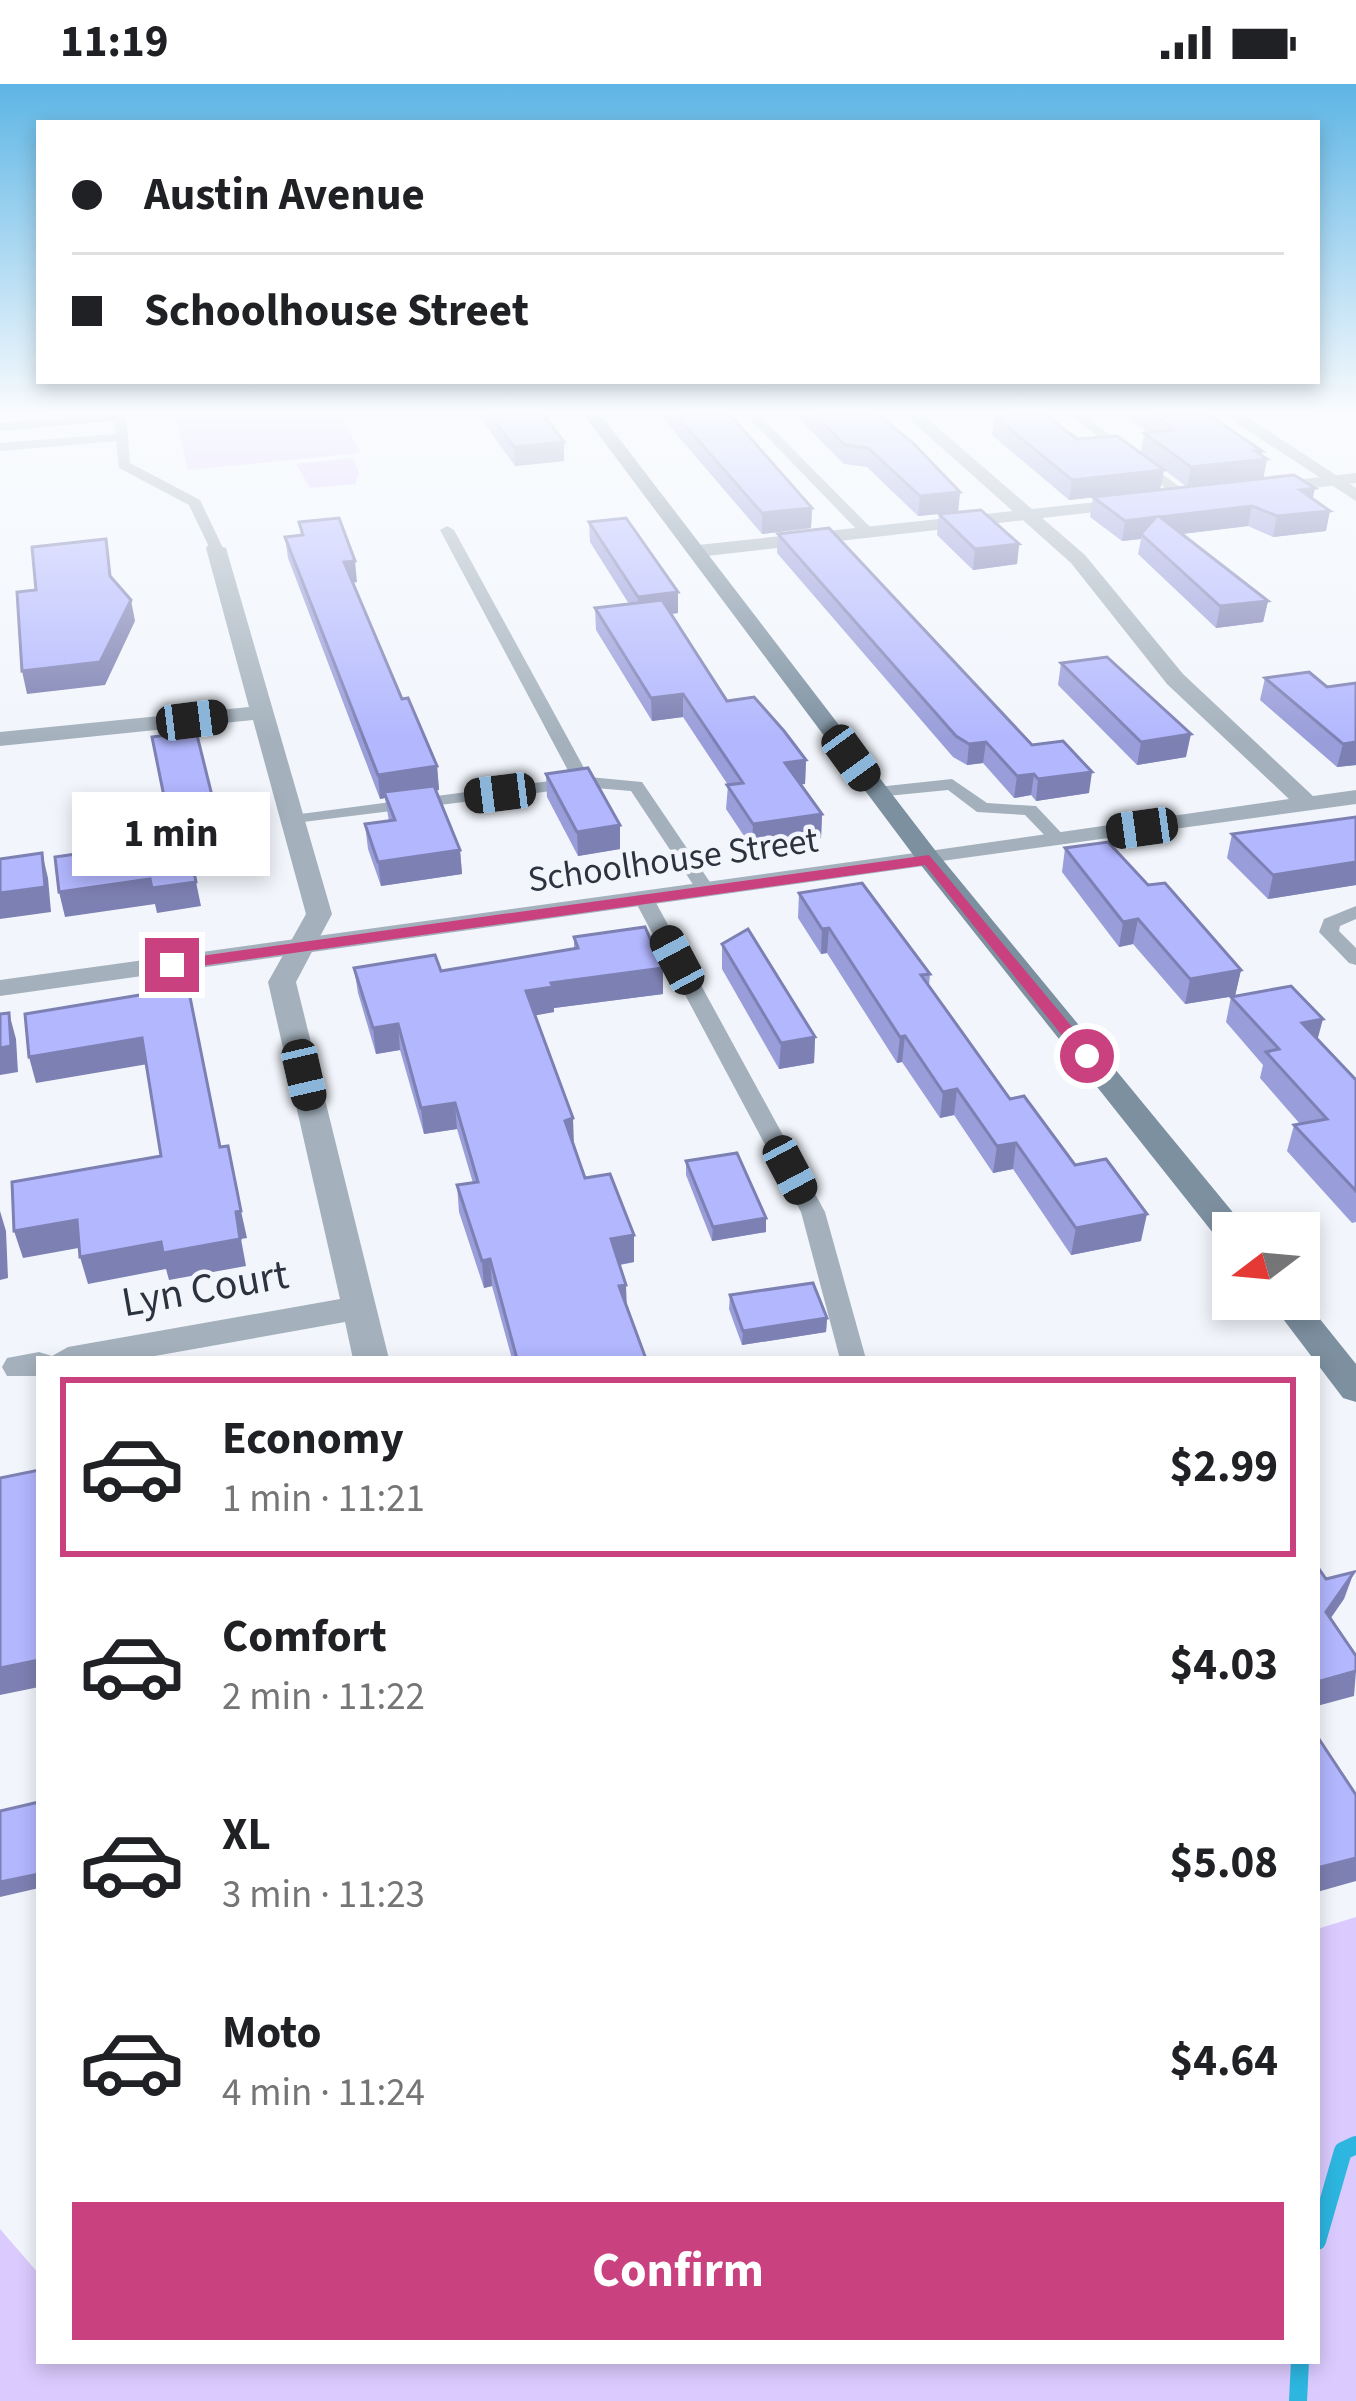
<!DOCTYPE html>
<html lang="en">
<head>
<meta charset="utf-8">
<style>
  body { margin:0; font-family:"Source Sans 3",sans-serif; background:#f6f6f6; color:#202124; height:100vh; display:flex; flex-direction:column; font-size:45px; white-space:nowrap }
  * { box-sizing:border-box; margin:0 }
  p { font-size:39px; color:#757577 }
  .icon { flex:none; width:66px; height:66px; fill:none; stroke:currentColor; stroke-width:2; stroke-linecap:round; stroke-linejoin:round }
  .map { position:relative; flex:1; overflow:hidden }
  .drawer { position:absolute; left:36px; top:1272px; width:1284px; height:1008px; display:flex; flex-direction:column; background:#fff; border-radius:0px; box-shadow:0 6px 18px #0003 }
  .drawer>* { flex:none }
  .hud { position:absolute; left:36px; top:36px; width:1284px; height:264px; border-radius:0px; box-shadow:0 6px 18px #0003; display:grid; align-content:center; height:264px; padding:0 36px; background:#fff }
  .needle { width:78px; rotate:254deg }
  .buttons { position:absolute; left:1212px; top:1128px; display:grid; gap:24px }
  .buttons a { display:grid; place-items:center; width:108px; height:108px; border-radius:0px; background:#fff; box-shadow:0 6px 18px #0003; font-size:60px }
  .end { position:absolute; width:54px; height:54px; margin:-27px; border:15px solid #c9417f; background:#fff; box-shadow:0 0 0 6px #fff }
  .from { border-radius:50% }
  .bubble { position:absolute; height:84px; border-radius:0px; background:#fff; box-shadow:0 6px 18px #0003; font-size:39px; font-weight:700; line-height:84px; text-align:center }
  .car { position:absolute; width:36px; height:72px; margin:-36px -18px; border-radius:15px; box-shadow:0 0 9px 3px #0007; background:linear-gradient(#222 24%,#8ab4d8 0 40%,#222 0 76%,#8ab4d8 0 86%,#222 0) }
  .hud b { display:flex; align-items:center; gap:42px; height:114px; font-size:45px }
  .hud b+b { border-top:3px solid #e0e0e0 }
  .hud i { width:30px; height:30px; background:#202124 }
  ul { padding:21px 0 0; list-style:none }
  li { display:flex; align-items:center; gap:36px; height:180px; margin:0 24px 18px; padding:0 12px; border:6px solid transparent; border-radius:0px }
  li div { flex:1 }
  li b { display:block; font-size:45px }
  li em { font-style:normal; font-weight:700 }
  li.selected { border-color:#c9417f }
  li>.icon { width:108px; height:108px; stroke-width:1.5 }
  .cta { display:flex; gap:24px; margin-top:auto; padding:24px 36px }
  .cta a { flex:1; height:138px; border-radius:0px; background:#c9417f; color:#fff; font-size:48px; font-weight:700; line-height:138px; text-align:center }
  .status { display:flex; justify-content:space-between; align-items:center; height:84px; padding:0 60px; background:#fff; direction:ltr }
  .status svg { height:33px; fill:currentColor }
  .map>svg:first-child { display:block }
  .green { fill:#dbcafe }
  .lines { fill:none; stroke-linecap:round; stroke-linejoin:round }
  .stream { stroke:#2db6e0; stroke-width:18 }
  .service { fill:#a4b1bc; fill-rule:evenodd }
  .minor { fill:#a4b1bc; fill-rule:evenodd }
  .tertiary { fill:#a4b1bc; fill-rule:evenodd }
  .secondary { fill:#7d90a0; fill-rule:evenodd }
  .wall { fill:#999dda }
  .shaded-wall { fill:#7d80b2 }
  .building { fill:#b2b7fe; stroke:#7d80b2; stroke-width:3 }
  .route { fill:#c9417f }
  .labels { text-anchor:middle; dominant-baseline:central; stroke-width:9; stroke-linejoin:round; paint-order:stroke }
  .far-street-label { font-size:36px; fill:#2c333f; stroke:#f2f6fc }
  .street-label { font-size:42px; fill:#2c333f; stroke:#f2f6fc }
</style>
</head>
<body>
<div class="status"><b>11:19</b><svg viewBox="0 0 49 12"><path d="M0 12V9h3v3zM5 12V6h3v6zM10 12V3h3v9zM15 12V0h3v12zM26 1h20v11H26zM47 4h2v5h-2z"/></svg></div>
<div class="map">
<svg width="1356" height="2317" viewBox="0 0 1356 2317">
  <rect width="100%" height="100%" fill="#f2f6fc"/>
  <g class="green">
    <path d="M 175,331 L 340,331 L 361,369 L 188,386 Z"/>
    <path d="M 353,374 L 359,389 L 355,400 L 310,404 L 296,380 Z"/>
    <path d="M 1356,1833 L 1356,2317 L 0,2317 L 0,2145 L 39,2190 L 39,2277 L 1317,2277 L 1317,1845 Z"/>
  </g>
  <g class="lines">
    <g class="stream">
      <path d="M 1317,2157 L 1343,2067 L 1356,2061"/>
      <path d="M 1298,2317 L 1300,2277"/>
    </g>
    <g class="service">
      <path d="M 97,331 L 126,331 L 130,379 L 200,416 L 223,464 L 221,467 L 211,467 L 189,421 L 119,384 L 116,357 L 0,367 L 0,359 L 115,350 L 114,337 L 0,347 L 0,339 Z"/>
      <path d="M 746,331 L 759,331 L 873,446 L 873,452 L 863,452 Z"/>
      <path d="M 1070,331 L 1084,331 L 1193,413 L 1181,416 Z"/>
      <path d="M 447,442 L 454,446 L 589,693 L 642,698 L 716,807 L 714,811 L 700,811 L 631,707 L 583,703 L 287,740 L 287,732 L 293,731 L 572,694 L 440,446 Z"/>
      <path d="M 952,695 L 987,719 L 1036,722 L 1068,756 L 1065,760 L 1053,760 L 1025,731 L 977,728 L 948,706 L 877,713 L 868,708 L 877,703 Z"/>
      <path d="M 645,811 L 655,817 L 825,1128 L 866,1275 L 840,1275 L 801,1128 L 635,817 Z"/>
      <path d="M 1356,822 L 1356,835 L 1340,842 L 1339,847 L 1356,864 L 1356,881 L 1349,879 L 1319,848 L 1324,835 Z"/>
    </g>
    <g class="minor">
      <path d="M 905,331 L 923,331 L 1085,471 L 1183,590 L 1313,712 L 1356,706 L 1356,720 L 920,780 L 916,775 L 929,767 L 1289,715 L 1167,600 L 1071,479 Z"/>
      <path d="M 1224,331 L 1244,331 L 1356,404 L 1356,417 Z"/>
      <path d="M 209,460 L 226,464 L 332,830 L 296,898 L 389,1275 L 353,1275 L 345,1238 L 138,1275 L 39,1275 L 39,1292 L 7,1292 L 2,1283 L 7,1274 L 39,1268 L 52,1272 L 68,1263 L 340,1215 L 268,898 L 306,830 L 253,636 L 0,662 L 0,648 L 249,623 L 206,464 Z"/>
    </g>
    <g class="tertiary">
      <path d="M 1356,389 L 1356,399 L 1262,410 L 1253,405 L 1262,400 Z"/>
      <path d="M 1134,414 L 1143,419 L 1140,423 L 698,473 L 688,467 L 698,461 Z"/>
      <path d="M 929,767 L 942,775 L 938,780 L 0,912 L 0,896 Z"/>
    </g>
    <g class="secondary">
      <path d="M 584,331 L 601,331 L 938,770 L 1245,1143 L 1248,1149 L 1233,1149 L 1233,1162 L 1221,1159 L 920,780 Z"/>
      <path d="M 1299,1209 L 1356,1280 L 1356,1318 L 1343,1314 L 1268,1215 L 1299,1215 Z"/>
    </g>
  </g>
  <g class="wall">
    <path d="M 478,331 L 549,331 L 549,338 L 564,377 L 515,382 Z"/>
    <path d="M 660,331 L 730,331 L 812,424 L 811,444 L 762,450 Z"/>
    <path d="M 795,331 L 878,331 L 960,408 L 958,428 L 918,432 L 867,383 L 844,380 Z"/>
    <path d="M 1131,331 L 1209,331 L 1262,367 L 1261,371 L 1267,375 L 1263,395 L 1187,403 L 1141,368 L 1144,349 L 1149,349 L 1130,336 Z"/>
    <path d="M 994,332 L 1160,406 L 1069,416 L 992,351 Z"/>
    <path d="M 1093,413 L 1313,415 L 1326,447 L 1273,453 L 1248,442 L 1182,450 L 1268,517 L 1263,538 L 1216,544 L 1138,470 L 1141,455 L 1122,457 L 1090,433 Z"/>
    <path d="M 939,430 L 1019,460 L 1017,480 L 973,486 L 937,451 Z"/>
    <path d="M 299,438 L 357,498 L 352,499 L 402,615 L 437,682 L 439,706 L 435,706 L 460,766 L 462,790 L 381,802 L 368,765 L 365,740 L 389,737 L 385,714 L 380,715 L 288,474 L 285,453 L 301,451 Z"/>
    <path d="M 589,438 L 678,529 L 671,530 L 727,617 L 806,676 L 805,700 L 801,700 L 822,730 L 821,754 L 752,764 L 726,725 L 728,701 L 683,633 L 652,637 L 596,546 L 595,524 L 629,520 L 590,458 Z"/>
    <path d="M 778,450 L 1032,661 L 1089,709 L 1036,717 L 1031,711 L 1014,714 L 983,679 L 967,681 L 953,673 L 777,469 Z"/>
    <path d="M 1061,579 L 1186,673 L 1137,681 L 1058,601 Z"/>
    <path d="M 1265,594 L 1327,603 L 1356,599 L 1356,681 L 1337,683 L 1260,616 Z"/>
    <path d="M 546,690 L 620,741 L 620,765 L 578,772 L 547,713 Z"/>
    <path d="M 1356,733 L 1356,801 L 1268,815 L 1227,774 L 1232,750 Z"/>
    <path d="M 1065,764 L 1148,801 L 1241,886 L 1235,912 L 1185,920 L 1133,860 L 1119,863 L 1062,788 Z"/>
    <path d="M 799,809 L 930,890 L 929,902 L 1010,1015 L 1075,1081 L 1141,1157 L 1071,1171 L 1013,1085 L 993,1089 L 954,1031 L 940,1034 L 902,978 L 897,979 L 827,869 L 821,870 L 798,834 Z"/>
    <path d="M 574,853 L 663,910 L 554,924 L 554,928 L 535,931 L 585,1094 L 634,1151 L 634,1178 L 620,1181 L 627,1223 L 646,1275 L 512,1275 L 492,1202 L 484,1204 L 459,1128 L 457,1101 L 473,1099 L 457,1045 L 424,1050 L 400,966 L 376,970 L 358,909 L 354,884 L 441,887 L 574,865 Z"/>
    <path d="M 722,860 L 815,953 L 814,979 L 779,985 L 722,885 Z"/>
    <path d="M 1231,913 L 1317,955 L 1356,996 L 1356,1138 L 1352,1139 L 1287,1067 L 1294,1041 L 1300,1040 L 1260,994 L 1263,981 L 1226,938 Z"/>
    <path d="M 686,1077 L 766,1148 L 712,1157 L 686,1091 Z"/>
    <path d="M 730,1211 L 827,1234 L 826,1248 L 742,1261 L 729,1225 Z"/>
  </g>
  <g class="shaded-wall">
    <path d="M 564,358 L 564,377 L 515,382 L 514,363 Z"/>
    <path d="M 1255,367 L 1262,367 L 1260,376 L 1267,375 L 1263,395 L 1187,403 L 1191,383 Z"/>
    <path d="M 1164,386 L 1160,406 L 1069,416 L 1072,396 Z"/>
    <path d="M 1315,404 L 1311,424 L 1300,406 Z"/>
    <path d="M 960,408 L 958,428 L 918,432 L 920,412 Z"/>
    <path d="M 1252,422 L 1248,442 L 1157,453 L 1160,433 Z"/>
    <path d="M 812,424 L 811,444 L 762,450 L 762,429 Z"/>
    <path d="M 1330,427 L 1326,447 L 1273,453 L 1277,432 Z"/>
    <path d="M 1156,433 L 1141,450 L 1141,455 L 1122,457 L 1125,437 Z"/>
    <path d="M 1019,460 L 1017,480 L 973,486 L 975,465 Z"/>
    <path d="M 355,477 L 357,498 L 346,499 L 344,478 Z"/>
    <path d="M 678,508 L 678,529 L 639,534 L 638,513 Z"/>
    <path d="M 131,516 L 135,537 L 105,601 L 27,610 L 22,587 Z"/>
    <path d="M 1268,517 L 1263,538 L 1216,544 L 1220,522 Z"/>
    <path d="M 683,610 L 683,633 L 652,637 L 651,614 Z"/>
    <path d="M 1191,650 L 1186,673 L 1137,681 L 1141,658 Z"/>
    <path d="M 986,658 L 983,679 L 967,681 L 969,660 Z"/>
    <path d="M 1356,658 L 1356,681 L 1337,683 L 1343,660 Z"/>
    <path d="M 806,676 L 805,700 L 784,703 L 785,679 Z"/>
    <path d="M 437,682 L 439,706 L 386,714 L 384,708 L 385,714 L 380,715 L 378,691 Z"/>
    <path d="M 1092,688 L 1089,709 L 1036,717 L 1038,695 Z"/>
    <path d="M 1034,690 L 1031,711 L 1014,714 L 1017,692 Z"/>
    <path d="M 822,730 L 821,754 L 752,764 L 753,740 Z"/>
    <path d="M 219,740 L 223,764 L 175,771 L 171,747 Z"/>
    <path d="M 620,741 L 620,765 L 578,772 L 577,748 Z"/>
    <path d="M 460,766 L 462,790 L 381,802 L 378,778 Z"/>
    <path d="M 42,769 L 48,794 L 51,828 L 0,835 L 0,809 Z"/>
    <path d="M 1356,778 L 1356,801 L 1268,815 L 1273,791 Z"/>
    <path d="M 150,795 L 196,798 L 201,822 L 157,829 L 155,820 L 65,833 L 59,808 Z"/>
    <path d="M 1138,835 L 1133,860 L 1119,863 L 1123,838 Z"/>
    <path d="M 829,844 L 827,869 L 821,870 L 822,845 Z"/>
    <path d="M 663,884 L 663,910 L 554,924 L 554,928 L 527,933 L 526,907 L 551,899 Z"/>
    <path d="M 1241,886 L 1235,912 L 1185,920 L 1190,895 Z"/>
    <path d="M 9,929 L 16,955 L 18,988 L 0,991 L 0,964 Z"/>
    <path d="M 1323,935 L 1316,961 L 1302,939 Z"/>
    <path d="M 398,940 L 400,966 L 376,970 L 373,944 Z"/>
    <path d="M 905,952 L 902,978 L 897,979 L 900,953 Z"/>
    <path d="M 815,953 L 814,979 L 779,985 L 781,959 Z"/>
    <path d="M 142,954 L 148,980 L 36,999 L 29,973 Z"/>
    <path d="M 957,1005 L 954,1031 L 940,1034 L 943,1008 Z"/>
    <path d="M 455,1019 L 457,1045 L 424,1050 L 421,1024 Z"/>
    <path d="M 573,1034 L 574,1061 L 565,1037 Z"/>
    <path d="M 1016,1059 L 1013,1085 L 993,1089 L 997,1062 Z"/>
    <path d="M 0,1127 L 6,1147 L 8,1194 L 0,1196 Z"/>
    <path d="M 241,1127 L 247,1154 L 241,1155 L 246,1182 L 169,1196 L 166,1185 L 88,1200 L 80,1173 L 161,1158 Z"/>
    <path d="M 1147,1130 L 1141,1157 L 1071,1171 L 1076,1144 Z"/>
    <path d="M 766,1134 L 766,1148 L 712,1157 L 713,1143 Z"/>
    <path d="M 77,1136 L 84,1163 L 23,1174 L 14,1147 Z"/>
    <path d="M 634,1151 L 634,1178 L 612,1182 L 611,1155 Z"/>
    <path d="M 490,1175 L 492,1202 L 484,1204 L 482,1177 Z"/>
    <path d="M 626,1201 L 627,1228 L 619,1202 Z"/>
    <path d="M 827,1234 L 826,1248 L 742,1261 L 743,1247 Z"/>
    <path d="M 1354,1488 L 1344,1515 L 1317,1554 L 1326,1528 Z"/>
    <path d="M 39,1576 L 39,1603 L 0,1611 L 0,1584 Z"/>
    <path d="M 1356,1587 L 1354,1612 L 1317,1622 L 1317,1598 Z"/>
    <path d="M 1356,1774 L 1356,1797 L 1317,1808 L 1317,1784 Z"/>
    <path d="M 39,1790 L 39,1804 L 0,1813 L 0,1798 Z"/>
  </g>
  <g class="building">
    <path d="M 490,331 L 544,331 L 564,358 L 514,363 Z"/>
    <path d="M 676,331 L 730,331 L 812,424 L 762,429 Z"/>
    <path d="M 815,331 L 878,331 L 913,359 L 960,408 L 920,412 L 868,364 L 845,361 Z"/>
    <path d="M 1045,331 L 1077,355 L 1117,352 L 1164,386 L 1072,396 L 994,332 Z"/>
    <path d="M 1154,331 L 1209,331 L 1262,367 L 1255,367 L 1267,375 L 1191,383 L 1144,349 L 1175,346 Z"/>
    <path d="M 1294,391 L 1315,404 L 1300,406 L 1330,427 L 1277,432 L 1252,422 L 1160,433 L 1268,517 L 1220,522 L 1141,450 L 1156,433 L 1125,437 L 1093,413 Z"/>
    <path d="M 981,426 L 1019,460 L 975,465 L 939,430 Z"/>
    <path d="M 339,434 L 355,477 L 344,478 L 402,615 L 408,614 L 437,682 L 378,691 L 285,453 L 303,451 L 299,438 Z"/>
    <path d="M 626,434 L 678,508 L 638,513 L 589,438 Z"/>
    <path d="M 829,444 L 1032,661 L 1063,657 L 1092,688 L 1038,695 L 1034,690 L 1017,692 L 986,658 L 969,660 L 956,652 L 778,450 Z"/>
    <path d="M 106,455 L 110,492 L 131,516 L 100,578 L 22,587 L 17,508 L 36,506 L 32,463 Z"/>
    <path d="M 662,516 L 727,617 L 754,613 L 784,647 L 806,676 L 785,679 L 822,730 L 753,740 L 727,701 L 743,699 L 683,610 L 651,614 L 595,524 Z"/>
    <path d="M 1107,573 L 1191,650 L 1141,658 L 1061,579 Z"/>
    <path d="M 1309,588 L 1327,603 L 1356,599 L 1356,658 L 1343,660 L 1265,594 Z"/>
    <path d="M 196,647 L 219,740 L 171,747 L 152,653 Z"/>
    <path d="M 588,684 L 620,741 L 577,748 L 546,690 Z"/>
    <path d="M 434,702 L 460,766 L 378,778 L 365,740 L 395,736 L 384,708 Z"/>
    <path d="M 1356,733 L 1356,778 L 1273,791 L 1232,750 Z"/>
    <path d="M 187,754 L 196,798 L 152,804 L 150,795 L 59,808 L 55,773 Z"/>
    <path d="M 1108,758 L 1148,801 L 1165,799 L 1241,886 L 1190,895 L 1138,835 L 1123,838 L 1065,764 Z"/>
    <path d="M 42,769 L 45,803 L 0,809 L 0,775 Z"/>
    <path d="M 862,799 L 930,890 L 921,891 L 1010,1015 L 1024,1012 L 1075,1081 L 1106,1075 L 1147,1130 L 1076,1144 L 1016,1059 L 997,1062 L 957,1005 L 943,1008 L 905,952 L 900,953 L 829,844 L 822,845 L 799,809 Z"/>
    <path d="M 645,843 L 663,884 L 551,899 L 553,903 L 526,907 L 573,1034 L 565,1037 L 585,1094 L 610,1090 L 634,1151 L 611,1155 L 626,1201 L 619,1202 L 646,1275 L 517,1275 L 490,1175 L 482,1177 L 457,1101 L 478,1098 L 455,1019 L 421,1024 L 398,940 L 373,944 L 354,884 L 435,871 L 441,887 L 578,864 L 574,853 Z"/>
    <path d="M 748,845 L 815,953 L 781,959 L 722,860 Z"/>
    <path d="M 1291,902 L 1323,935 L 1302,939 L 1356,996 L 1356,1107 L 1294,1041 L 1327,1035 L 1266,968 L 1279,965 L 1231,913 Z"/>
    <path d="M 188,903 L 220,1063 L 228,1062 L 241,1127 L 236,1128 L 240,1155 L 163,1169 L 161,1158 L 80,1173 L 77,1136 L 14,1147 L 12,1098 L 161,1072 L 142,954 L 29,973 L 25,930 Z"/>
    <path d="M 9,929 L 11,962 L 0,964 L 0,930 Z"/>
    <path d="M 737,1069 L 766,1134 L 713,1143 L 686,1077 Z"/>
    <path d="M 813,1199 L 827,1234 L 743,1247 L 730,1211 Z"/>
    <path d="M 39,1386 L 39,1576 L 0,1584 L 0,1394 Z"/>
    <path d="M 1317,1482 L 1326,1495 L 1354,1488 L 1326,1528 L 1356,1572 L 1356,1587 L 1317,1598 Z"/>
    <path d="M 1317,1652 L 1356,1711 L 1356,1774 L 1317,1784 Z"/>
    <path d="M 39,1718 L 39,1790 L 0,1798 L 0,1727 Z"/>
  </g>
  <linearGradient id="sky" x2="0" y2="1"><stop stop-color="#5db5e5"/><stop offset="0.5" stop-color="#f9fbfe"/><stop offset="1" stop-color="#f9fbfe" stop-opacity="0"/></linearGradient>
  <rect width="1356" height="656" fill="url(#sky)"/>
  <path class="route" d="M 929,771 L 1093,968 L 1093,975 L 1081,975 L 925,781 L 172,886 L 164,881 L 172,876 Z"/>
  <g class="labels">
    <g class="far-street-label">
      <text transform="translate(673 776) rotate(-8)">Schoolhouse Street</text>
    </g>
    <g class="street-label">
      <text transform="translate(205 1205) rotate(-10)">Lyn Court</text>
    </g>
  </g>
</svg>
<div class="buttons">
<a><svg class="needle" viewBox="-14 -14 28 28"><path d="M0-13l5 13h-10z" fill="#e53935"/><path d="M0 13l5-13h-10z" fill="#757577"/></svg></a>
</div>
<i class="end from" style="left:1087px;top:972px"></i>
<i class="end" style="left:172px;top:881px"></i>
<div class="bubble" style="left:72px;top:708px;width:198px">1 min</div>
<i class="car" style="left:192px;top:636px;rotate:83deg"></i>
<i class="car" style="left:851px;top:674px;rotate:144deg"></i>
<i class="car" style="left:500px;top:709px;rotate:263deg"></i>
<i class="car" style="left:1142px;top:744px;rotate:262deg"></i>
<i class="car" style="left:677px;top:876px;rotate:332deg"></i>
<i class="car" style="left:304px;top:991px;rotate:167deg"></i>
<i class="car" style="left:790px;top:1086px;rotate:152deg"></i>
<div class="hud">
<b><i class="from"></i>Austin Avenue</b>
<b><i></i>Schoolhouse Street</b>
</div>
<section class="drawer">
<ul>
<li class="selected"><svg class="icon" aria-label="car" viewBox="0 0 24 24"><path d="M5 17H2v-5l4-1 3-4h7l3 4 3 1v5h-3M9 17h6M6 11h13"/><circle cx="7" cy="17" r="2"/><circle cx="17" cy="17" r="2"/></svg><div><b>Economy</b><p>1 min · 11:21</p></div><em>$2.99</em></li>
<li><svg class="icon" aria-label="car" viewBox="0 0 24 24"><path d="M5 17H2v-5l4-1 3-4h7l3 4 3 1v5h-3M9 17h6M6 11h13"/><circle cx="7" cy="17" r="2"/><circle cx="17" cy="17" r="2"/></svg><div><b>Comfort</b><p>2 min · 11:22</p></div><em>$4.03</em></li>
<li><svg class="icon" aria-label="car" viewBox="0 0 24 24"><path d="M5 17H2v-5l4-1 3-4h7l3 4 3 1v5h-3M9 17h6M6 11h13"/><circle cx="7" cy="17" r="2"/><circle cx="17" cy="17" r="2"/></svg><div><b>XL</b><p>3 min · 11:23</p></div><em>$5.08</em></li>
<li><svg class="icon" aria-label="car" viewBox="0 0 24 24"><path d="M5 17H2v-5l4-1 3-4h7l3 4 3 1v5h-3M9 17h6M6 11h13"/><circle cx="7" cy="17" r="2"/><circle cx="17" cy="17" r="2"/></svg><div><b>Moto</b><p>4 min · 11:24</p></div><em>$4.64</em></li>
</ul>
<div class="cta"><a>Confirm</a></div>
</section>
</div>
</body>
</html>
